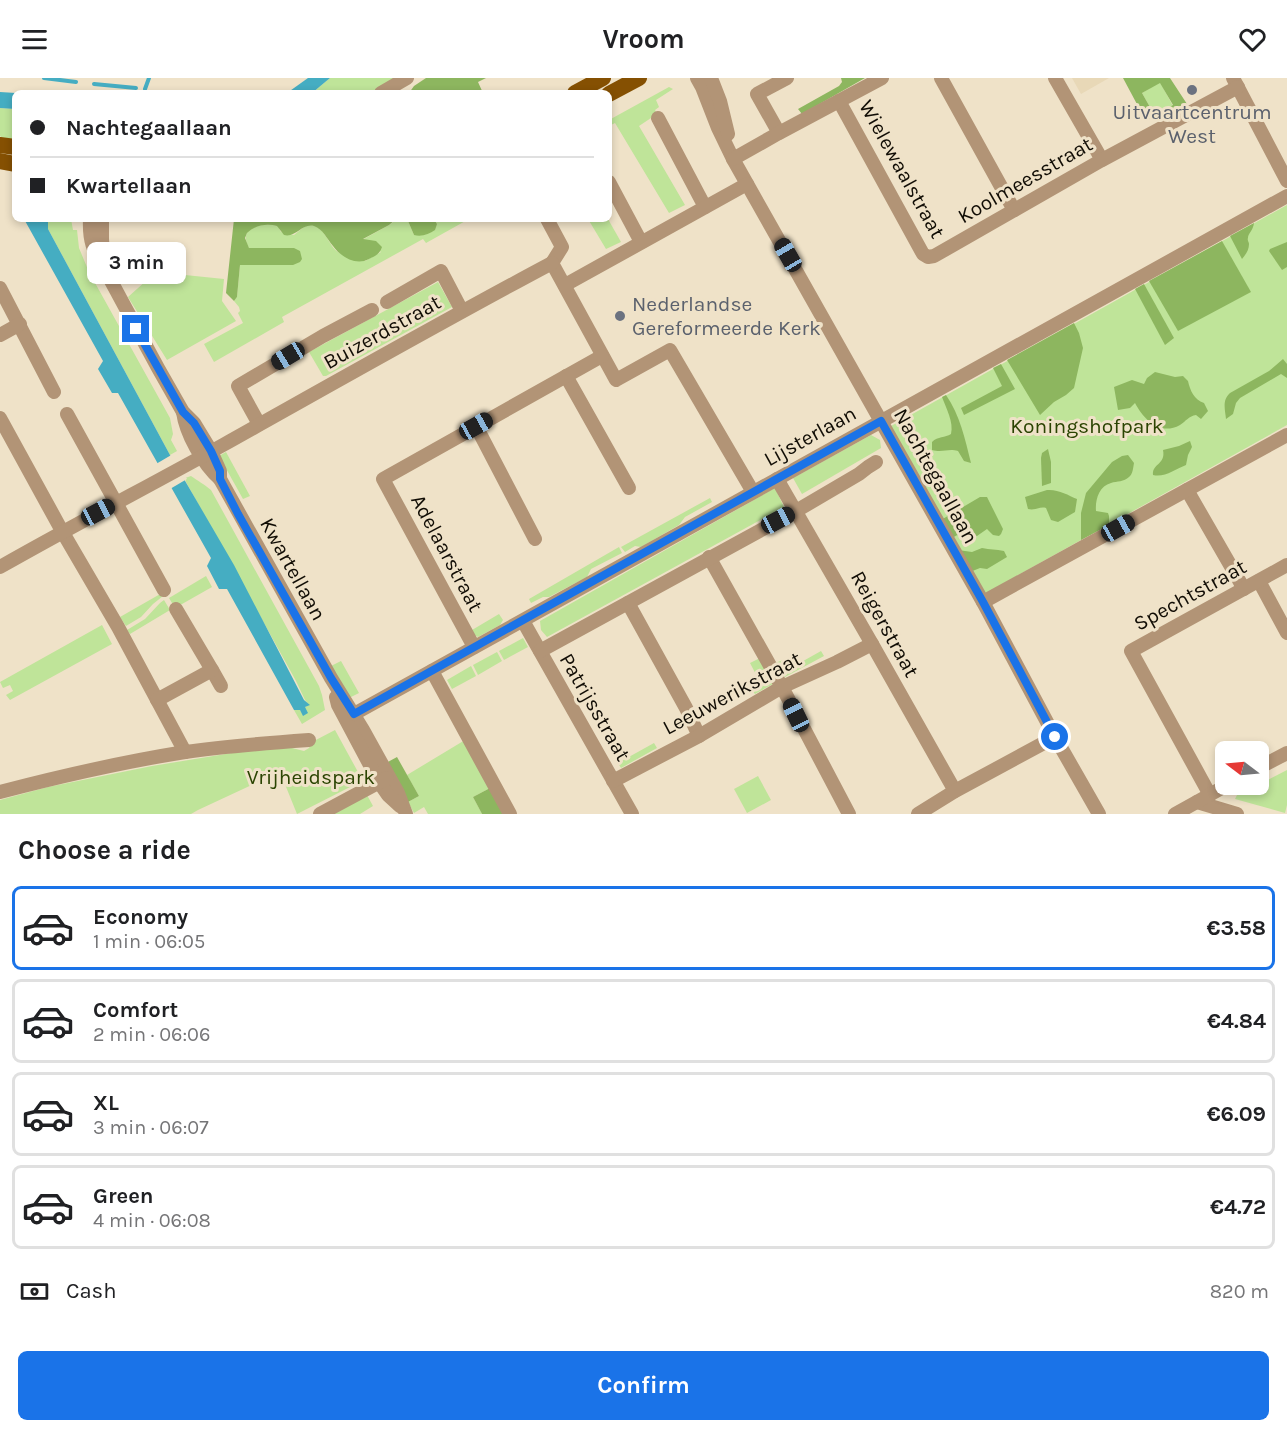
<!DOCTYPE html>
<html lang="en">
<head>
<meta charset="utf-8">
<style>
  body { margin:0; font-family:Karla,sans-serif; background:#f6f6f6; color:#202124; height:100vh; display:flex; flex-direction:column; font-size:22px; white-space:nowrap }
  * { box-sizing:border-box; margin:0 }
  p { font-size:20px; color:#757577 }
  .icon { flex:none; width:33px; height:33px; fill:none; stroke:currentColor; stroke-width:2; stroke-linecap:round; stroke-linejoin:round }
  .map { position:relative; height:736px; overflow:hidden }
  .side { display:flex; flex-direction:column; background:#fff; flex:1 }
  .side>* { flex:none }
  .guide { position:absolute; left:12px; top:12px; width:600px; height:132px; border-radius:9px; box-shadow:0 3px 9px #0003; display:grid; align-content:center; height:132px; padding:0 18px; background:#fff }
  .needle { width:39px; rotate:286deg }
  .controls { position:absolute; left:1215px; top:663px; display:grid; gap:12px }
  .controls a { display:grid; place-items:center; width:54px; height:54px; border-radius:9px; background:#fff; box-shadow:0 3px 9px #0003; font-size:30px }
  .end { position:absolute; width:27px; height:27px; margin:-14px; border:8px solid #1a73e8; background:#fff; box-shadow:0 0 0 3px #fff }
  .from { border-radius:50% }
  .bubble { position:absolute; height:42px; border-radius:9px; background:#fff; box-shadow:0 3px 9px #0003; font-size:20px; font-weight:700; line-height:42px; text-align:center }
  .car { position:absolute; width:18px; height:36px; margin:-18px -9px; border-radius:8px; box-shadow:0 0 4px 2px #0007; background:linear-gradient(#222 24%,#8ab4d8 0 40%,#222 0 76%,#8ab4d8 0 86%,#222 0) }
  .guide b { display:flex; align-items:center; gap:21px; height:57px; font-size:22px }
  .guide b+b { border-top:2px solid #e0e0e0 }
  .guide i { width:15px; height:15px; background:#202124 }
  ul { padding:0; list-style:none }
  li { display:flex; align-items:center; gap:18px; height:84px; margin:0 12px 9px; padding:0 6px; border:3px solid #e0e0e0; border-radius:9px }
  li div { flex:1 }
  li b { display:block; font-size:22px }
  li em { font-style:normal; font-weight:700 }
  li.selected { border-color:#1a73e8 }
  li>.icon { width:54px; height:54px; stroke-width:1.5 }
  h2 { padding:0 18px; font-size:27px; line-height:72px }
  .pay { display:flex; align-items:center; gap:15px; height:66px; padding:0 18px; font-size:22px }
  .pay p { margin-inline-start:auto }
  .action { display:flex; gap:12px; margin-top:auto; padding:12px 18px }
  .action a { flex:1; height:69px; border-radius:9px; background:#1a73e8; color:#fff; font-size:24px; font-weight:700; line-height:69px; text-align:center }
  header { display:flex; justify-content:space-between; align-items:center; height:78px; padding:0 18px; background:#fff; font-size:27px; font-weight:700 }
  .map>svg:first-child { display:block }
  .built { fill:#e8d8b7 }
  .green { fill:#bfe499 }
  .forest { fill:#8db65f }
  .water { fill:#45adc2 }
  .pier { fill:#efe2c8 }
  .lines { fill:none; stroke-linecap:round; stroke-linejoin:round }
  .stream { stroke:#45adc2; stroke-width:4 }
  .minor { stroke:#b29476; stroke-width:14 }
  .major { stroke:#855002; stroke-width:16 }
  .route { stroke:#1a73e8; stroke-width:8 }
  .worship-dot { fill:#6b7280; stroke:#efe2c8; stroke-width:2 }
  .labels { text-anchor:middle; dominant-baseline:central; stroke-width:6; stroke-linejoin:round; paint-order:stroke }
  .worship-label { font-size:21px; fill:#5b616d; stroke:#efe2c8 }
  .street-label { font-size:21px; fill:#110d05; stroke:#efe2c8 }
  .park-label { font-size:21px; fill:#2b4402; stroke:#efe2c8 }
</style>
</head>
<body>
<header><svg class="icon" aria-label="menu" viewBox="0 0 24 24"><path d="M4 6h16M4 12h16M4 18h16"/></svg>Vroom<svg class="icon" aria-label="heart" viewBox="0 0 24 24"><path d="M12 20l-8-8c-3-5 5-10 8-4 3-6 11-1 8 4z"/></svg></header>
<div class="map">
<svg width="1287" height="736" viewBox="0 0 1287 736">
  <rect width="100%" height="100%" fill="#efe2c8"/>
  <path class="built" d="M 1072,0 L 1109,0 L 1081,16 Z"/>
  <g class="green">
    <path d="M 330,0 L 397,0 L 372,15 L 312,15 Z"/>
    <path d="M 1160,4 L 1173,28 L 1155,38 L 1142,15 Z"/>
    <path d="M 669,9 L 673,11 L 656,22 L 659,29 L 655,32 L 657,36 L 639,48 L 685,127 L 669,135 L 615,45 L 609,48 L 609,42 Z"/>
    <path d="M 0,30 L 15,31 L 15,64 L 8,64 L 0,58 Z"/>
    <path d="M 1287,127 L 1287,347 L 988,514 L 982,516 L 891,348 Z"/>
    <path d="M 48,141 L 71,141 L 73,152 L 77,152 L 79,170 L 89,194 L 170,340 L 173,356 L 171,362 L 177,373 L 170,377 L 48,151 Z"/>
    <path d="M 401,141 L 408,143 L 414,157 L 437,146 L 434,141 L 469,141 L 426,165 L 423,161 L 282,239 L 284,244 L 214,284 L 204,266 L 243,245 L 238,235 L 240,233 L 239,229 L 234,223 L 237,219 L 240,187 L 293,187 L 294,170 L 249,170 C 237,149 262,144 278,148 L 281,154 L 294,157 C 298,154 302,150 306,148 C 323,142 328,168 338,174 C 344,178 358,181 365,183 L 381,174 L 362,162 L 389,147 L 396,142 Z"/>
    <path d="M 588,141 L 608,141 L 621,164 L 606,171 Z"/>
    <path d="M 156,194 L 224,201 L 222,223 L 236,243 L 167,282 L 128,219 Z"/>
    <path d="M 438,204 L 452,229 L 326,298 L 323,298 L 309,274 Z"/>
    <path d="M 871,357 L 880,362 L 881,370 L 802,416 L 793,400 Z"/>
    <path d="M 226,374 L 250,418 L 243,421 L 219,378 Z"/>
    <path d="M 191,398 C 198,403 204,406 211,412 L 319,608 L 322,617 L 325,632 L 302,646 L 294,632 L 300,632 L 303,637 L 305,629 L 309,627 L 305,622 L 296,603 L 186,404 L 185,400 Z"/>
    <path d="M 775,410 L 784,429 L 547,559 L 541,552 L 540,543 Z"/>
    <path d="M 710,420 L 712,424 L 685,439 L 679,447 L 641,469 L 635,468 L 625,474 L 621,469 Z"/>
    <path d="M 619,469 L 622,475 L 591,491 L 587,499 L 549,519 L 543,519 L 531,525 L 529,521 Z"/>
    <path d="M 206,498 L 212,509 L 175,530 L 169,520 Z"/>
    <path d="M 162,515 L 163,518 L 153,526 L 141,539 L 126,548 L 120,539 Z"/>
    <path d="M 164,522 L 170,532 L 130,556 L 127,552 L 145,541 L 160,525 Z"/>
    <path d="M 499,536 L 503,542 L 500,547 L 478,559 L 474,557 L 472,552 Z"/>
    <path d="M 102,547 L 112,566 L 10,622 L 6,617 L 13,613 L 10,607 L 3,610 L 0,604 Z"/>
    <path d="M 523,560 L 528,569 L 504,582 L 499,573 Z"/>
    <path d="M 821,573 L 824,578 L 785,599 L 782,597 L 775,585 L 783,582 L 789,591 Z"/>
    <path d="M 497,574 L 502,583 L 478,597 L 473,587 Z"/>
    <path d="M 760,580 L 773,606 L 755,616 L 753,614 L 762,608 L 750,585 Z"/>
    <path d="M 341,583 L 359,615 L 349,620 L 331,588 Z"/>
    <path d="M 471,588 L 476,598 L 452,611 L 447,602 Z"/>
    <path d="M 335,652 L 358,694 L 357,701 L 354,707 L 297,736 L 280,694 L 198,732 L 191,736 L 0,736 L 0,722 L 48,709 L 152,688 L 244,673 L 288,669 L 304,673 L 309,670 L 312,664 Z"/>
    <path d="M 465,662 L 490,710 L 473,719 L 482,736 L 428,736 L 424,729 L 414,735 L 408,724 L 419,718 L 407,697 Z"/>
    <path d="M 654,665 L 657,670 L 621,690 L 618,685 Z"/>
    <path d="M 1287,692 L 1287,727 L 1285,735 L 1235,721 L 1238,715 L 1252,707 L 1258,707 Z"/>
    <path d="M 758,698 L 771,722 L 747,735 L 734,711 Z"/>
    <path d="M 367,717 L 373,728 L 360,736 L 334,736 Z"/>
  </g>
  <g class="forest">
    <path d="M 426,0 L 486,0 L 478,4 L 483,15 L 409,15 L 414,8 Z"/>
    <path d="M 841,0 L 865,0 L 802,36 L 798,31 L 839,8 L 842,4 Z"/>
    <path d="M 1123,0 L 1170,0 L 1187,26 L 1173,34 L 1170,29 L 1173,27 L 1160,5 L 1142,15 L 1155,38 L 1146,43 Z"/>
    <path d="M 234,141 L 434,141 L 437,146 L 435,152 C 429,156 422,159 414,157 L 408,143 L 395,142 L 389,147 L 363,161 L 376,163 L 382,169 C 380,176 375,178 369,181 C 356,188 341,179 333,168 C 327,161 323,151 314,148 C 302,145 296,160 284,157 L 277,148 C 267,145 255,147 247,155 L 245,160 L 249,170 L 294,170 L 300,173 L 302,181 L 300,184 L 293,187 L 240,187 L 237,219 L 234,223 L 226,215 Z"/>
    <path d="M 1254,145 C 1253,153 1248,155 1248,160 C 1247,162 1249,164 1249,166 C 1249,172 1246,176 1242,181 L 1230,158 Z"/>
    <path d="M 1222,163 L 1251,214 L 1178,253 L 1149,203 Z"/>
    <path d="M 1287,164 L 1287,189 L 1282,192 L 1269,173 L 1270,171 Z"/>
    <path d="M 1144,206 L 1174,260 L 1165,267 L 1135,211 Z"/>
    <path d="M 1074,245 L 1079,255 L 1083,270 L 1074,310 L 1066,317 L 1054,324 L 1040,337 L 1007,282 Z"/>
    <path d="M 1283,281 L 1287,286 L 1287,300 L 1281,296 L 1240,320 L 1236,325 L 1233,336 L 1226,341 C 1225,331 1222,322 1230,315 L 1269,293 Z"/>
    <path d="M 1001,286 L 1015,311 L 964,337 L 961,330 L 1002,308 L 993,290 Z"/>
    <path d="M 1155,294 L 1175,299 L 1183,298 L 1188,303 C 1190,312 1194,322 1204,325 L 1208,333 L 1201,341 L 1196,337 C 1189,338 1186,343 1180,347 C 1160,358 1144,342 1135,325 L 1130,330 L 1118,332 L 1114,309 L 1132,302 L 1144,306 L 1147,300 Z"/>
    <path d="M 946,317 C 960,337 965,361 971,385 L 964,383 L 958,373 C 948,370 943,375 932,372 L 932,364 C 938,358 945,360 951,356 C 954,344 946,330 942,319 Z"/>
    <path d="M 1190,363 L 1192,369 L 1188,377 L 1186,387 C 1176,391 1164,400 1153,397 C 1152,385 1166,387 1163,372 L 1179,368 Z"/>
    <path d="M 1048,371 L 1051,384 L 1051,405 L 1042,408 L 1041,380 L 1042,375 Z"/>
    <path d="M 1128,377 L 1134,385 C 1133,390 1133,396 1129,399 C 1124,404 1117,403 1111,405 C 1099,408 1095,422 1096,433 L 1108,435 L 1109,438 L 1109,447 L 1081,462 L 1081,435 L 1086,415 L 1112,384 L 1122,378 Z"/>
    <path d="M 1047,412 C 1058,411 1068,417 1077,421 L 1075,434 L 1058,444 L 1051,442 L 1046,430 C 1040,428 1035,433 1028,431 L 1025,419 Z"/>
    <path d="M 980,419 L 987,419 L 1003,451 L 1001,456 L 999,458 L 993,457 L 987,451 L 977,458 L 972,456 L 968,451 L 952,460 L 941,442 Z"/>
    <path d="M 982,470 C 990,472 996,471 1004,473 L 1007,479 L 987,491 L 980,490 L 970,494 L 958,472 L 972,474 Z"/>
    <path d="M 397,679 L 419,718 L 408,724 L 386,685 Z"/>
    <path d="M 490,710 L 505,736 L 482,736 L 473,719 Z"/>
  </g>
  <g class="water">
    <path d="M 308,0 L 330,0 L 312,15 L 287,15 Z"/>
    <path d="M 0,14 L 16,15 L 15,31 L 0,30 Z"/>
    <path d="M 24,141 L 48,141 L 48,151 L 170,377 L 234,487 L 304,622 L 310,627 L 305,629 L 308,635 L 303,638 L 300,632 L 294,632 L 227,511 L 219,511 L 207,488 L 211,480 L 118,315 L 112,315 L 98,291 L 103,283 Z"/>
  </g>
  <path class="pier" d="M 173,376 L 187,401 L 170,411 L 156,386 Z"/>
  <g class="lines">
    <g class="stream">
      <path d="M 44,0 L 76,4"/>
      <path d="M 94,6 L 136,10"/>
      <path d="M 145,11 L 149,0"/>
    </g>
    <g class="minor">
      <path d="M 697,0 L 702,9 L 718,50 L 733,81 L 983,524 L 1055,659 L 1099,736"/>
      <path d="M 711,0 L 720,23 L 728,56"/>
      <path d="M 941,0 L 1014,132"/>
      <path d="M 1055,0 L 1102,82"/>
      <path d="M 1233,0 L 1287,103"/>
      <path d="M 381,15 L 407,0"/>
      <path d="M 839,23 L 923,176 L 928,179 L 934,178 L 1102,82 L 1238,9"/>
      <path d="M 658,40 L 705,129"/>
      <path d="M 779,55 L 757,16 L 787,0"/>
      <path d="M 733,81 L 779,55 L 882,0"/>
      <path d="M 609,104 L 641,164"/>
      <path d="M 90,141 C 89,162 93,173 104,190 L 158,290 L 183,334 L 194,345 L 211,373 L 220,393 L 220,401"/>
      <path d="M 102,141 L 102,161 L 104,185"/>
      <path d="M 547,141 L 562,169 L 552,185"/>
      <path d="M 552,185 L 616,302 L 670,272 L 753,414"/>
      <path d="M 565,207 L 747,106"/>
      <path d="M 0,210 L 54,314"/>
      <path d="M 387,224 L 441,193 L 462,233"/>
      <path d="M 0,257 L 20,246"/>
      <path d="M 566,298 L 629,410"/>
      <path d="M 183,334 C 186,356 203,386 220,401 L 331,600 L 363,652 L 398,715 L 406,736"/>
      <path d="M 67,336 L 164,512"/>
      <path d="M 0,340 L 62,453 L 118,549 L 185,674"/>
      <path d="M 259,346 L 238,308 L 323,258 L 372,232"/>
      <path d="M 476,348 L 535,461"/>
      <path d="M 777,401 L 872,566 L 955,713"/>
      <path d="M 1187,412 L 1244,511"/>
      <path d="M 709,479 L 782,609 L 849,736"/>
      <path d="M 0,489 C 74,447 149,408 223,367 C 332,306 441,244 552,185"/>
      <path d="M 1259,503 L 1287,555"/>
      <path d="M 983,524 L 1287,357"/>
      <path d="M 628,525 L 686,630 L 699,658"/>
      <path d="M 523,543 L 632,736"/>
      <path d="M 474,569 L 383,401 L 602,278"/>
      <path d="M 540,573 L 796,433 L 859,396 L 868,389 L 876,384"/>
      <path d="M 212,592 L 221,608"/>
      <path d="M 432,593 L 510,736"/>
      <path d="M 336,619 L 338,627 L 379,704 L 388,717 L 400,728"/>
      <path d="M 157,622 L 212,592 L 176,531"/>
      <path d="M 354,636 L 1287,118"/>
      <path d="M 1258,690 L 1287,675"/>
      <path d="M 613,703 L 699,658 L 782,609 L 837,584 L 872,566"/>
      <path d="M 0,714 C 61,698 123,684 185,674 C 226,668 267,665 309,662"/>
      <path d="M 1210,717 L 1131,573 L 1287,487"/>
      <path d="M 1197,724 L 1237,736"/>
      <path d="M 320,736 L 387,700"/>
      <path d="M 918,736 L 955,713 L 1055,659"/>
      <path d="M 1175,736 L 1229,706"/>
    </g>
    <g class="major">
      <path d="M 575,15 L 603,0"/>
      <path d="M 609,16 L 639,0"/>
      <path d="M 0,67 L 15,69"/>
      <path d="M 0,83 L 15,86"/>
    </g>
  </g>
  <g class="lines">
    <path class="route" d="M 136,251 L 183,334 L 194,345 L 211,373 L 220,393 L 220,401 L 238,436 L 331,600 L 354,636 L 881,343 L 983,524 L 1055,659"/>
  </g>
  <g class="worship-dot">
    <circle cx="1192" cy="12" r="6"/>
    <circle cx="620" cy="238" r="6"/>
  </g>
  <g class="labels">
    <g class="worship-label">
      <text x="1192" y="34">Uitvaartcentrum<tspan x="1192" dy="24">West</tspan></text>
      <text x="632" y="226" text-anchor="start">Nederlandse<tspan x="632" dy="24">Gereformeerde Kerk</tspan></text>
    </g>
    <g class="street-label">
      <text transform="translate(902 91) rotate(61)">Wielewaalstraat</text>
      <text transform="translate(1025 102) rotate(-30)">Koolmeesstraat</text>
      <text transform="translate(382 254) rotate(-29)">Buizerdstraat</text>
      <text transform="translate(810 358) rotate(-29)">Lijsterlaan</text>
      <text transform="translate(936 398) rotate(61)">Nachtegaallaan</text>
      <text transform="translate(447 475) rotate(62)">Adelaarstraat</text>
      <text transform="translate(293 491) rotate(61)">Kwartellaan</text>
      <text transform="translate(1190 517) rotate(-29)">Spechtstraat</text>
      <text transform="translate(885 546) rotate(61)">Reigerstraat</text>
      <text transform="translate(732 615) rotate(-28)">Leeuwerikstraat</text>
      <text transform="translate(595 629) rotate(60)">Patrijsstraat</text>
    </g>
    <g class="park-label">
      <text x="1087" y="348">Koningshofpark</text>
      <text x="311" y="699">Vrijheidspark</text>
    </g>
  </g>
</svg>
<div class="controls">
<a><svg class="needle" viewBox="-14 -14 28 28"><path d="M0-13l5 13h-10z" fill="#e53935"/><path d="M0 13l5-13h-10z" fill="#757577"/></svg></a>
</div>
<i class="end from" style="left:1055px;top:659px"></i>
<i class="end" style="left:136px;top:251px"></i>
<div class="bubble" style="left:87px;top:164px;width:99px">3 min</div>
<i class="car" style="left:788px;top:177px;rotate:330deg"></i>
<i class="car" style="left:288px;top:278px;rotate:239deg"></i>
<i class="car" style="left:476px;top:348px;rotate:61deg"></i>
<i class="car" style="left:98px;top:434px;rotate:62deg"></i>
<i class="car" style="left:778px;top:442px;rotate:62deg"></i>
<i class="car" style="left:1118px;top:450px;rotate:61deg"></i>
<i class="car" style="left:796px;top:637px;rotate:334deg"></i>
<div class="guide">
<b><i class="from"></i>Nachtegaallaan</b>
<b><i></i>Kwartellaan</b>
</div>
</div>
<section class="side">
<h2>Choose a ride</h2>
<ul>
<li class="selected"><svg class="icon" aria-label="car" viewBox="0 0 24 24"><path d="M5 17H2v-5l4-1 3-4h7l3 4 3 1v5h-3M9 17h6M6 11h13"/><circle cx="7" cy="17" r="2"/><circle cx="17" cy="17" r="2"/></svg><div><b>Economy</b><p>1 min · 06:05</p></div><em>€3.58</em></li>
<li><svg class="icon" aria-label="car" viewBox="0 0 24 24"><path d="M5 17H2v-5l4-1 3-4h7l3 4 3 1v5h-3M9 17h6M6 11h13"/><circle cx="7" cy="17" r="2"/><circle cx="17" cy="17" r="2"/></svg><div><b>Comfort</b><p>2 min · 06:06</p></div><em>€4.84</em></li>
<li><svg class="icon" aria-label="car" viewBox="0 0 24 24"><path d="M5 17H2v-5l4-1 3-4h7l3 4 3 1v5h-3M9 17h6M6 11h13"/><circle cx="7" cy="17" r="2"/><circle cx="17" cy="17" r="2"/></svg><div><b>XL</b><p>3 min · 06:07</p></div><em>€6.09</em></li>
<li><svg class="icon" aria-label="car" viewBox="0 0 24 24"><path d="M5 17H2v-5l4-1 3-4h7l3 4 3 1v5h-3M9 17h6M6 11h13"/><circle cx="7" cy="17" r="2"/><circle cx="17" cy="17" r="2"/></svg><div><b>Green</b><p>4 min · 06:08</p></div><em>€4.72</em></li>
</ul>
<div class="pay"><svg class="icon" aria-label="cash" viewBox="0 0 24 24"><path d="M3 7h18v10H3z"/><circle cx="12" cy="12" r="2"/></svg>Cash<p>820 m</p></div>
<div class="action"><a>Confirm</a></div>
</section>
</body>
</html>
